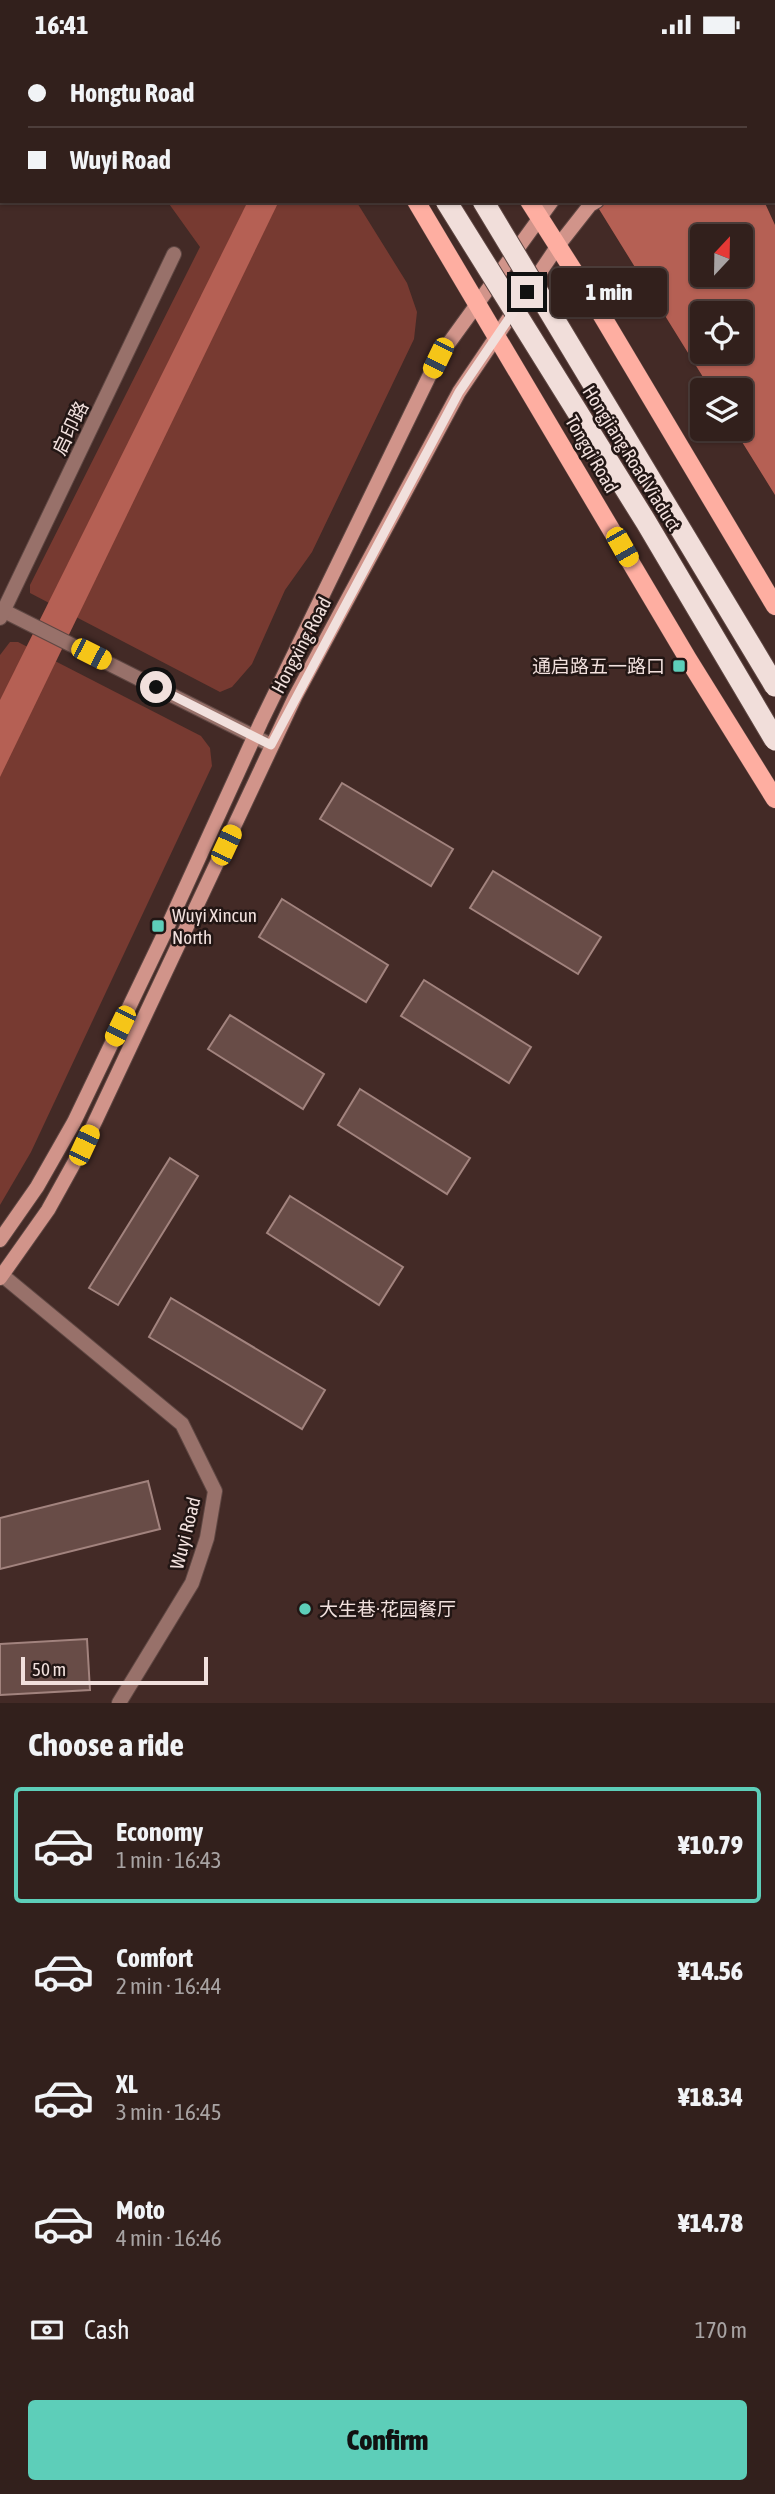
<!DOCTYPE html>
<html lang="en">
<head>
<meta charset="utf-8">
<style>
  body { margin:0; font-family:"Asap Condensed","Noto Sans SC",sans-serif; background:#3a2825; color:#f1f3f6; height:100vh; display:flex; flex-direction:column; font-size:26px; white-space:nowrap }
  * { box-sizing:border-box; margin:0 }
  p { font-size:23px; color:#a8a3a3 }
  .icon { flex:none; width:38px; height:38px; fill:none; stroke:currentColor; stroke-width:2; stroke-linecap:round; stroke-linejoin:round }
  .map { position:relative; height:1654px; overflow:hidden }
  .sheet { display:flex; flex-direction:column; background:#32201c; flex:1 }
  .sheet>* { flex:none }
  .banner { position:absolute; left:0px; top:0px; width:775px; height:154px; box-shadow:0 2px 5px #0004,0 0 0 2px #4d3e3b; display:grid; align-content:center; height:154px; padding:0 28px; background:#32201c }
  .needle { width:46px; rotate:22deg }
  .controls { position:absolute; left:690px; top:175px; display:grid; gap:14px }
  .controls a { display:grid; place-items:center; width:63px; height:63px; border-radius:7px; background:#32201c; box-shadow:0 2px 5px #0004,0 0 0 2px #4d3e3b; font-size:35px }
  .scale { position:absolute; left:21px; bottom:18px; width:187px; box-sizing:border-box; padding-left:7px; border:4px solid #f1e0dd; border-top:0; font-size:19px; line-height:24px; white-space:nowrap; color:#f1e0dd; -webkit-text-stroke:5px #221614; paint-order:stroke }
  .end { position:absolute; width:32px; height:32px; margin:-16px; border:9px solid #f1e0dd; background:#111; box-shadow:0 0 0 4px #111 }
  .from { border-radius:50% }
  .bubble { position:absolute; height:49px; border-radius:7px; background:#32201c; box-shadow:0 2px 5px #0004,0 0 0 2px #4d3e3b; font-size:23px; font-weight:800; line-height:49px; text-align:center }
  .car { position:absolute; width:21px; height:42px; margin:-21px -10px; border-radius:9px; box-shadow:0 0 5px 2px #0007; background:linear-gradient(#f5c518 24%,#345 0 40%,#f5c518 0 76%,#345 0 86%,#f5c518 0) }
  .banner b { display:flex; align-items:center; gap:24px; height:66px; font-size:26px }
  .banner b+b { border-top:2px solid #4d3e3b }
  .banner i { width:18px; height:18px; background:#f1f3f6 }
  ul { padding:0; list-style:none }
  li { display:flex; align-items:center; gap:21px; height:116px; margin:0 14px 10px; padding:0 14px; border:4px solid transparent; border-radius:7px }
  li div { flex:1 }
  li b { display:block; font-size:26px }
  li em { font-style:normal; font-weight:800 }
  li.selected { border-color:#5dceb9 }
  li>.icon { width:63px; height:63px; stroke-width:1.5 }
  h2 { padding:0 28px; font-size:32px; line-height:84px }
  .pay { display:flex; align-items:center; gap:18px; height:77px; padding:0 28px; font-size:26px }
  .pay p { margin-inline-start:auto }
  .primary-button { display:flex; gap:14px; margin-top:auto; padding:14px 28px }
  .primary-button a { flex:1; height:80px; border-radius:7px; background:#5dceb9; color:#111; font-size:28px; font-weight:800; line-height:80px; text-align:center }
  .status { display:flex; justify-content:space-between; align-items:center; height:49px; padding:0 35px; background:#32201c; direction:ltr }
  .status svg { height:19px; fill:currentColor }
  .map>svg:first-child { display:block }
  .green { fill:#773a31 }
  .water { fill:#b56054; fill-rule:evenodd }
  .building { fill:#684c47; stroke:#a2837e; stroke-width:2 }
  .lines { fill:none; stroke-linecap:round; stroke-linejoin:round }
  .street-casing { stroke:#5f4743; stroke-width:16 }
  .secondary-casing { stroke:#5f4743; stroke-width:16 }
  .primary-casing { stroke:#5f4743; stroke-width:19 }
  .highway-casing { stroke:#5f4743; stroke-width:23 }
  .street { stroke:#98716a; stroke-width:14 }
  .secondary { stroke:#d1948a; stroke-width:14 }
  .primary { stroke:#feaea1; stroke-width:18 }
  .highway { stroke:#f1deda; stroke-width:21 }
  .highway-bridge-casing { stroke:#5f4743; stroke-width:23; stroke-linecap:butt }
  .highway-bridge { stroke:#f1deda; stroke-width:21 }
  .route { stroke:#f1e0dd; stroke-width:9 }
  .poi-dot { fill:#5dceb9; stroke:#221614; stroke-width:2.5 }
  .labels { text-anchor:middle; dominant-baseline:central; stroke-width:5; stroke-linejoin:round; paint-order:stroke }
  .street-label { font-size:19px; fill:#f1e0dd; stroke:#221614 }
  .poi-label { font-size:19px; fill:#f1e0dd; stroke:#221614; text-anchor:start }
</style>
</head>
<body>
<div class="status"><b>16:41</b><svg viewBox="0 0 49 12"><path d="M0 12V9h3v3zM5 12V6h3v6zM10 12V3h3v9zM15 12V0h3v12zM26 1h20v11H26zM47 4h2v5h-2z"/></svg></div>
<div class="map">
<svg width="775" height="1654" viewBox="0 0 775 1654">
  <rect width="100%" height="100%" fill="#432a26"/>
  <g class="green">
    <path d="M 56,0 L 261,0 L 262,2 L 58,2 Z"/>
    <path d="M 167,152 L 356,152 L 407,234 L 417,263 L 414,290 L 312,503 L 285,541 L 252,615 L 232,638 L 220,643 L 30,544 L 30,536 L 200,198 Z"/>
    <path d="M 10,593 L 18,593 L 201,687 L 210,699 L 212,717 L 31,1103 L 0,1156 L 0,606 Z"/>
  </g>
  <g class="water">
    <path d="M 499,0 L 692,0 L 693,2 L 500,2 Z"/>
    <path d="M 248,152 L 279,152 L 0,728 L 0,651 Z"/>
    <path d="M 594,152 L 764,152 L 775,176 L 775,446 L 734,380 L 740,380 L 740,341 L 711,341 ZM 702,187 L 740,187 L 740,226 L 702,226 ZM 702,264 L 740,264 L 740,303 L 702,303 Z"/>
  </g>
  <g class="building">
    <path d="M 342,734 L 453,800 L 431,837 L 320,770 Z"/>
    <path d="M 493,822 L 601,888 L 578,925 L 470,859 Z"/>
    <path d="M 282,850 L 388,916 L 366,953 L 259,888 Z"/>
    <path d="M 424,931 L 531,998 L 509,1034 L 401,967 Z"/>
    <path d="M 230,966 L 324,1025 L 303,1060 L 208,1000 Z"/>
    <path d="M 360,1040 L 470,1109 L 447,1145 L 338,1076 Z"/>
    <path d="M 170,1109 L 198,1127 L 118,1256 L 89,1239 Z"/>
    <path d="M 290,1147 L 403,1218 L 379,1256 L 267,1184 Z"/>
    <path d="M 171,1249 L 325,1341 L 302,1380 L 149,1288 Z"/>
    <path d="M 148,1432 L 160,1480 L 0,1520 L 0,1469 Z"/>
    <path d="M 87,1590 L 90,1641 L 0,1646 L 0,1595 Z"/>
  </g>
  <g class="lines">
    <g class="street-casing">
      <g id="street">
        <path d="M 0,560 L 271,696"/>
        <path d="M 0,569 L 174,205"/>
        <path d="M 2,1226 L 182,1375 L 215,1442 L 207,1489 L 192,1534 L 119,1654"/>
      </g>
    </g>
    <g class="secondary-casing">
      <g id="secondary">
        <path d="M 774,16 L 775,15"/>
        <path d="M 774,51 L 775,51"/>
        <path d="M 0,1191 L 37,1138 L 74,1073 L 166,881 L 261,673 L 438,309 L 552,152"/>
        <path d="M 0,1229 L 48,1161 L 84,1096 L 295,648 L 459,343 L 557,198 L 590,156 L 597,152"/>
      </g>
    </g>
    <g class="primary-casing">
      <g id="primary">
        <path d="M 325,0 L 326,2"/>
        <path d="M 439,0 L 440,2"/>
        <path d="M 416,152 L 688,610 L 775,750"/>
        <path d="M 529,152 L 598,260 L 775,557"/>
      </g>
    </g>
    <g class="highway-casing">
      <g id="highway">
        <path d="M 356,0 L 357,2"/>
        <path d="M 394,0 L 395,2"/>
      </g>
    </g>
    <use href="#street" class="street"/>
    <use href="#secondary" class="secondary"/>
    <use href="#primary" class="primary"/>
    <use href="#highway" class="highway"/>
    <g class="highway-bridge-casing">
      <g id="highway-bridge">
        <path d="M 446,152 L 646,473 L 775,691"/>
        <path d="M 483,152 L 775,637"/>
      </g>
    </g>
    <use href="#highway-bridge" class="highway-bridge"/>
  </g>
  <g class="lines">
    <path class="route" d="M 156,638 L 271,696 L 459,343 L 527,243"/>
  </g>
  <g class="poi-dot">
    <rect x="672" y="610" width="14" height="14" rx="3.5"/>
    <rect x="151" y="870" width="14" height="14" rx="3.5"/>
    <circle cx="305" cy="1560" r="7"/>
  </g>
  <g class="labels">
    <g class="street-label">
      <text transform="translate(70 379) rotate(-64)">启印路</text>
      <text transform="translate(592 405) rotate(60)">Tongqi Road</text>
      <text transform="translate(632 409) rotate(58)">Hongjiang Road Viaduct</text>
      <text transform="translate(301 596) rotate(-62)">Hongxing Road</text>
      <text transform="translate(185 1484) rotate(-76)">Wuyi Road</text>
    </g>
    <g class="poi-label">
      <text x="665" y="617" text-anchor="end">通启路五一路口</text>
      <text x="172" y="866">Wuyi Xincun<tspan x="172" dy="22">North</tspan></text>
      <text x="319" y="1560">大生巷·花园餐厅</text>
    </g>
  </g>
</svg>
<div class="controls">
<a><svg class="needle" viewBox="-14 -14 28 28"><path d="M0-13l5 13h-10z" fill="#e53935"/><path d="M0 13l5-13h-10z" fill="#a8a3a3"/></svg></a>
<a><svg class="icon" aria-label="locate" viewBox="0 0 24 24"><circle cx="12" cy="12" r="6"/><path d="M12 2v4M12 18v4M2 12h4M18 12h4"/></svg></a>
<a><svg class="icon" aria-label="layers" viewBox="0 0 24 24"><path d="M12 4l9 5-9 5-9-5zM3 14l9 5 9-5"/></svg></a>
</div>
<div class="scale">50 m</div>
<i class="end from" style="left:156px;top:638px"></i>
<i class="end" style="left:527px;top:243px"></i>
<div class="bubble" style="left:551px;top:219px;width:116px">1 min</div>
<i class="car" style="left:438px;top:309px;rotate:206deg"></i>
<i class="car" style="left:622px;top:498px;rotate:150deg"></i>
<i class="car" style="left:91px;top:605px;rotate:117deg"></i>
<i class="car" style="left:226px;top:796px;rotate:25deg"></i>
<i class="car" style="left:120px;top:977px;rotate:206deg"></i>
<i class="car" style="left:84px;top:1096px;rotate:25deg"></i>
<div class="banner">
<b><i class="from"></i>Hongtu Road</b>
<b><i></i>Wuyi Road</b>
</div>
</div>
<section class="sheet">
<h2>Choose a ride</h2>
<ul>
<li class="selected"><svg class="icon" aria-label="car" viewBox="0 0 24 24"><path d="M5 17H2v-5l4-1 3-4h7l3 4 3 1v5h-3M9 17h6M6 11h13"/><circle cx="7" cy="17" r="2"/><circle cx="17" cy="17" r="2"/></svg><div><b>Economy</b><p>1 min · 16:43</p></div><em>¥10.79</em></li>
<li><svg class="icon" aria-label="car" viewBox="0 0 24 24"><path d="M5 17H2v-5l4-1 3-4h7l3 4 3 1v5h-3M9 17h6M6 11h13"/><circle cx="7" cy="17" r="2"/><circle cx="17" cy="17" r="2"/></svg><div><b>Comfort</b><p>2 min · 16:44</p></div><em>¥14.56</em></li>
<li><svg class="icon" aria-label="car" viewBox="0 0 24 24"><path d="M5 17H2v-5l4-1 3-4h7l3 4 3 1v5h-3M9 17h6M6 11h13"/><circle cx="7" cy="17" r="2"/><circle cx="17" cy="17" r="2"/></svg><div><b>XL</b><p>3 min · 16:45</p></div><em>¥18.34</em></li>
<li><svg class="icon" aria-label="car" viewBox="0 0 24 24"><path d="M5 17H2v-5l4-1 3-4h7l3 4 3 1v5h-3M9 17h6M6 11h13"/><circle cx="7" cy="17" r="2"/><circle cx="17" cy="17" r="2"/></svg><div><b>Moto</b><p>4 min · 16:46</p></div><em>¥14.78</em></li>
</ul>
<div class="pay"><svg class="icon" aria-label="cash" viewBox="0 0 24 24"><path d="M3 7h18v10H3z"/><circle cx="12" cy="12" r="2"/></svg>Cash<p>170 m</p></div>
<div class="primary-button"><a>Confirm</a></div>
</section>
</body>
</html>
